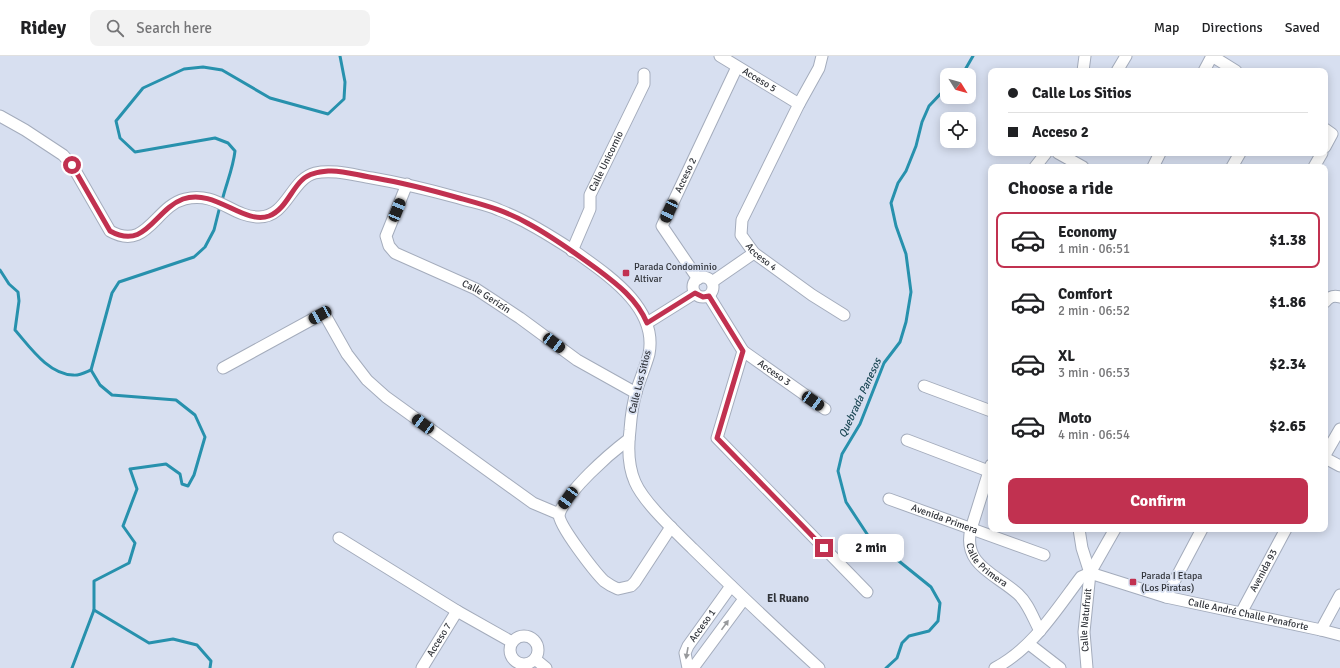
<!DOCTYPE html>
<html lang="en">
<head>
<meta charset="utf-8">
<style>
  body { margin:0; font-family:Signika,sans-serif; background:#f2f2f2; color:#202124; height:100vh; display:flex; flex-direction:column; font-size:15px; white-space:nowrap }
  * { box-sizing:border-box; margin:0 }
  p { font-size:13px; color:#757577 }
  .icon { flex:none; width:22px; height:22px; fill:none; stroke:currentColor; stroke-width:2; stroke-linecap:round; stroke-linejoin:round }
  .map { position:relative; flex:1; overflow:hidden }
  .panel { position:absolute; left:988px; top:108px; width:340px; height:368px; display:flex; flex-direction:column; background:#fff; border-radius:8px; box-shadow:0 2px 10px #0003 }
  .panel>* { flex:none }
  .hud { position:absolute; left:988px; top:12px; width:340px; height:88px; border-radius:8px; box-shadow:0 2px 10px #0003; display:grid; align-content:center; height:88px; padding:0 20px; background:#fff }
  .needle { width:26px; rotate:127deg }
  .fabs { position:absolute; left:940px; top:12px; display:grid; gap:8px }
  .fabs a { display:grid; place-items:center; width:36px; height:36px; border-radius:8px; background:#fff; box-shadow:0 2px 10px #0003; font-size:20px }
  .end { position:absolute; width:18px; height:18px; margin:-9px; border:5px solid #c13150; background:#fff; box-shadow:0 0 0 2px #fff }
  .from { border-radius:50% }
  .bubble { position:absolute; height:28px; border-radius:8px; background:#fff; box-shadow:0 2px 10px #0003; font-size:13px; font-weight:700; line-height:28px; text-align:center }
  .car { position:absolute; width:12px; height:24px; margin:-12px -6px; border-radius:5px; box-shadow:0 0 3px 1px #0007; background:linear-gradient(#222 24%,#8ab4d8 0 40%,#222 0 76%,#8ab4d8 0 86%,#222 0) }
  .hud b { display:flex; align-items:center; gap:14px; height:38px; font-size:15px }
  .hud b+b { border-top:1px solid #e0e0e0 }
  .hud i { width:10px; height:10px; background:#202124 }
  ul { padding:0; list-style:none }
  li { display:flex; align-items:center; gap:12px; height:56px; margin:0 8px 6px; padding:0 12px; border:2px solid transparent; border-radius:8px }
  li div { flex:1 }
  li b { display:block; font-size:15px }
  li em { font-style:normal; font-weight:700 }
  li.current { border-color:#c13150 }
  li>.icon { width:36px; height:36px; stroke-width:1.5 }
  h2 { padding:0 20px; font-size:18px; line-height:48px }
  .primary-button { display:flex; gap:8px; margin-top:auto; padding:8px 20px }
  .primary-button a { flex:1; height:46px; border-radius:8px; background:#c13150; color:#fff; font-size:16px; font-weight:700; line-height:46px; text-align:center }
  header { display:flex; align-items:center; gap:24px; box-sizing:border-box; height:56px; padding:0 20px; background:#fff; border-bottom:1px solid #e0e0e0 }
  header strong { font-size:19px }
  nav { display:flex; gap:22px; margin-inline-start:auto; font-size:14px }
  .search { width:280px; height:36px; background:#f2f2f2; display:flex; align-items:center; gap:10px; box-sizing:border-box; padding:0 14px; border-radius:8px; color:#757577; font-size:15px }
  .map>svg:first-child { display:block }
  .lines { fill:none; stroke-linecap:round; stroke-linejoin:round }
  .stream { stroke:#2791ad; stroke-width:3 }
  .minor-casing { stroke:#a4acbc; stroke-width:13 }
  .minor { stroke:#fff; stroke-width:11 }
  .oneway { fill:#989a9c }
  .route { stroke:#c13150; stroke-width:5 }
  .poi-dot { fill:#c13150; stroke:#d7dff0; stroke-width:1.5 }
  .labels { text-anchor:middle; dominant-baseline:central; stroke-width:3.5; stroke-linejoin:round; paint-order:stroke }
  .street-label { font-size:10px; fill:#31343a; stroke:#d7dff0 }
  .poi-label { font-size:10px; fill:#31343a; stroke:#d7dff0; text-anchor:start }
  .water-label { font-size:11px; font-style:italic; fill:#1b4754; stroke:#d7dff0 }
  .neighbourhood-label { font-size:11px; font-weight:bold; fill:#31343a; stroke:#d7dff0 }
</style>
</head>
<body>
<header>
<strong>Ridey</strong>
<div class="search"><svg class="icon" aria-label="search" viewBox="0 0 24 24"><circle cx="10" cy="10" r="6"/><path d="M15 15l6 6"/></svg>Search here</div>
<nav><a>Map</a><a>Directions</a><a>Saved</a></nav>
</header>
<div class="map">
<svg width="1340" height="612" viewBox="0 0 1340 612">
  <rect width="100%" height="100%" fill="#d7dff0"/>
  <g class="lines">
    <g class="stream">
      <path d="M 962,19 L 973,0"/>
      <path d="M 222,145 C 226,128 233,113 235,95 L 228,87 L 215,82 L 135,96 L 120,82 L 116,65 L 143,32 L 184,13 L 203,11 L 222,14 L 270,42 L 328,58 L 344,43 L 345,26 L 340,0"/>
      <path d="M 0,214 L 9,228 L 18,236 L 19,245 L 15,274 C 30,291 48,318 73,319 C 79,320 86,316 91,314"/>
      <path d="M 94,554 L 149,587 L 173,583 L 197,589 L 211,605 L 210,612"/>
      <path d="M 72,612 L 94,554 L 94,525 L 129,507 L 135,487 L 123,470 L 137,433 L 130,413 L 166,408 L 180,418 L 182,428 L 188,430 L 194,419 L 205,381 L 195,359 L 176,344 L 112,339 L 100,329 L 91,314 L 112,237 L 119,226 L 194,201 L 205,191 L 214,174 L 220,150"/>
      <path d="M 886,612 L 897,602 L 902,587 L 909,580 L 929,575 L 938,565 L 940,547 L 931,531 L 869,481 L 846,446 L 838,415 L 842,398 L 860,368 L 884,307 L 900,286 L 906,266 L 911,236 L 906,198 L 896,170 L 891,147 L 898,127 L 906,115 L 916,90 L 922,66 L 929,50 L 947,31"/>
    </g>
    <g class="minor-casing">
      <g id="minor">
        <path id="s1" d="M 720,0 L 799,48"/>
        <path id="s2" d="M 822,0 L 819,12 L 799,48 L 742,164 L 741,179 L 754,197 L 812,239 L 844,259"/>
        <path d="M 1212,0 L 1236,15"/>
        <path d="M 1083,15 L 1085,0"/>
        <path d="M 1117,15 L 1126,0"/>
        <path d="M 1204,15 L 1212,0"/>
        <path d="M 0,60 L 25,74 L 63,99 L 72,109 L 110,175 C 147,196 155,150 185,143 C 217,135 232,161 259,161 C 287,161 291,123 315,117 C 333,113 353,119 372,122 C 401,127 430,134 459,142 C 472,146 486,148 499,154 C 526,164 552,181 577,197 C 609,220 658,252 649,298 C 646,309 641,321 637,333 C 633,346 631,360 630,374 C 628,390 628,410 635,426 C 644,447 676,476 693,493 C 734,533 776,573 819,612"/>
        <path d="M 1325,73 L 1332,78 L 1325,91"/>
        <path d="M 1058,97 L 1083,111"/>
        <path d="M 1035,111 L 1046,97"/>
        <path d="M 1153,111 L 1160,97"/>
        <path d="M 1232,111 L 1240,97"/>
        <path d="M 1314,111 L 1322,97"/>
        <path id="s3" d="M 407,128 L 386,180 L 389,190 L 395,197 L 476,233 L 520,262 L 577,304 L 636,337"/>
        <path id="s4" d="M 572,195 L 590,153 L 590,139 L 644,28 L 644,18"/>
        <circle cx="703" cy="231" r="10"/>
        <path id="s5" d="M 698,223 L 662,170 L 737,11"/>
        <path d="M 712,226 L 754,197"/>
        <path d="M 709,240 L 743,295 L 717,382 L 867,536"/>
        <path d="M 1325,246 C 1329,241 1333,239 1340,241"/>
        <path d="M 647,267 L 695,237"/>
        <path id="s6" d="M 743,295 L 825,353"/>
        <path d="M 223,312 L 320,259 L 325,259 L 347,298 L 367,324 L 386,341 L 533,447 L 559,458"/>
        <path d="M 924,330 L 991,355"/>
        <path d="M 629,383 C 608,399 568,434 559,458 C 558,469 595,516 604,525 C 608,528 613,531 618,533 L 631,530 L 635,526 L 671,471"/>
        <path d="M 907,384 L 991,416"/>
        <path d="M 1325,399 L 1340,373"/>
        <path d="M 1325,402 L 1340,410"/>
        <path id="s7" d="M 991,409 L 971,473 C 962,509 996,518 1018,538 C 1028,547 1033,562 1040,575"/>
        <path id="s8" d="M 889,443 L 1044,499"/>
        <path d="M 1079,473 L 1082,492 L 1090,517"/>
        <path d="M 339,482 L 457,555 L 512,586"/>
        <path d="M 1166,541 L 1202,473"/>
        <path id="s9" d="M 1241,557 L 1286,473"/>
        <path d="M 1321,574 L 1340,579"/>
        <circle cx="524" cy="594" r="14"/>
        <path d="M 1029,588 L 1060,612"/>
        <path d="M 535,603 L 546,612"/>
        <path id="s10" d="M 422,612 L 457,555"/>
        <path id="s11" d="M 688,612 L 685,597 L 688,590 L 731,530"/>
        <path d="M 693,612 L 744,543"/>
        <path id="s12" d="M 995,612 C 1033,592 1056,554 1081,521 L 1090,517 L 1166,541 L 1321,574 L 1340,539"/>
        <path id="s13" d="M 1087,612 L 1084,576 L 1090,517 L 1115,473"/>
      </g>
    </g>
    <use href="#minor" class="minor"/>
  </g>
  <defs><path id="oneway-solid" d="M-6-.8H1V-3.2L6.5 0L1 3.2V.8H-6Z"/></defs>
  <g class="oneway">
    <use href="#oneway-solid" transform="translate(725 569) rotate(-54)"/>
    <use href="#oneway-solid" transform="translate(687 597) rotate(100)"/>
  </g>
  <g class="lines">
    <path class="route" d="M 72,109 L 110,175 C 146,195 154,154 183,143 C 215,132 243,169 269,160 C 285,154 291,134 302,124 C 309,117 320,116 329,115 C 343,114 360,120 375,122 C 404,127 431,134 459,142 C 484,149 507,155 529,168 C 553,181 575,197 597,213 C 617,228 637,243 647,267 L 695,237 L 703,241 L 709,240 L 743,295 L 717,382 L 824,492"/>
  </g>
  <g class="poi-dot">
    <rect x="622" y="213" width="8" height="8" rx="2"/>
    <rect x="1129" y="522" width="8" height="8" rx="2"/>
  </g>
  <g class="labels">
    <g class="street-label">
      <text stroke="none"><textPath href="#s1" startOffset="46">Acceso 5</textPath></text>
      <text stroke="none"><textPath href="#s4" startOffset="97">Calle Unicornio</textPath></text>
      <text stroke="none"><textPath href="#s5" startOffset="120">Acceso 2</textPath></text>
      <text stroke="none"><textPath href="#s2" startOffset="228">Acceso 4</textPath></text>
      <text stroke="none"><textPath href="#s3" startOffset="177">Calle Gerizín</textPath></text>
      <text stroke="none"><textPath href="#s6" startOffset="38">Acceso 3</textPath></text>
      <text transform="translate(640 326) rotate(-76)">Calle Los Sitios</text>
      <text stroke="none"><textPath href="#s8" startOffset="59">Avenida Primera</textPath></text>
      <text stroke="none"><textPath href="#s7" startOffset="110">Calle Primera</textPath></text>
      <text stroke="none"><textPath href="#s9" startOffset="48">Avenida 93</textPath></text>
      <text stroke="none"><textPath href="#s12" startOffset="300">Calle André Challe Penaforte</textPath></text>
      <text stroke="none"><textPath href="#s13" startOffset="48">Calle Natufruit</textPath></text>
      <text stroke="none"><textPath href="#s11" startOffset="48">Acceso 1</textPath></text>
      <text stroke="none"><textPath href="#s10" startOffset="33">Acceso 7</textPath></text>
    </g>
    <g class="poi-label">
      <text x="634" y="211">Parada Condominio<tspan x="634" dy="12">Altivar</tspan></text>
      <text x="1141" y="520">Parada I Etapa<tspan x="1141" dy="12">(Los Piratas)</tspan></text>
    </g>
    <g class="water-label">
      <text transform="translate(860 342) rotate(-65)">Quebrada Panesos</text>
    </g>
    <g class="neighbourhood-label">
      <text x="788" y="542">El Ruano</text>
    </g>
  </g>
</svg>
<div class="fabs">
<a><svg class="needle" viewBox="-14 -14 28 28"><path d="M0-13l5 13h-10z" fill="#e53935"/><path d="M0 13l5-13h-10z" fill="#757577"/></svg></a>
<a><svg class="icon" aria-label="locate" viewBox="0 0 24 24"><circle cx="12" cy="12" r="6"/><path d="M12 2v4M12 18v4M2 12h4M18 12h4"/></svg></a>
</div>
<i class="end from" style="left:72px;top:109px"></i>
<i class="end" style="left:824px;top:492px"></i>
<div class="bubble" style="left:838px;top:478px;width:66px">2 min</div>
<i class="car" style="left:397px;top:154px;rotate:22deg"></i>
<i class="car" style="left:669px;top:155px;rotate:205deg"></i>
<i class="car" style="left:320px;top:259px;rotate:241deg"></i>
<i class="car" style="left:554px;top:287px;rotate:127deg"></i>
<i class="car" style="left:813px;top:345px;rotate:125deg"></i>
<i class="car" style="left:423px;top:368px;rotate:306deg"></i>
<i class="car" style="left:568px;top:442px;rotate:216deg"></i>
<div class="hud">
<b><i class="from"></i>Calle Los Sitios</b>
<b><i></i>Acceso 2</b>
</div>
<section class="panel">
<h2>Choose a ride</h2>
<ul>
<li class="current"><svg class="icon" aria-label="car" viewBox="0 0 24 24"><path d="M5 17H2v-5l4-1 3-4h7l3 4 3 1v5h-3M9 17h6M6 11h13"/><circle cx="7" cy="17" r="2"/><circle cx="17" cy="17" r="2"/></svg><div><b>Economy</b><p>1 min · 06:51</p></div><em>$1.38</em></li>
<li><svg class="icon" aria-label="car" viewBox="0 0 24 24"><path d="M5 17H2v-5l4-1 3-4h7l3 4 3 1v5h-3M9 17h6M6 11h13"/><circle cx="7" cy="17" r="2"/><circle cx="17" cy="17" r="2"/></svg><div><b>Comfort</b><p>2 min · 06:52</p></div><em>$1.86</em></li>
<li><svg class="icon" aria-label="car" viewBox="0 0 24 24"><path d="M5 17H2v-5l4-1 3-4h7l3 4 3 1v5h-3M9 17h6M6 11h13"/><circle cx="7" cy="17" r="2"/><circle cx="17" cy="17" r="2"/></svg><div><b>XL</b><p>3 min · 06:53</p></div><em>$2.34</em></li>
<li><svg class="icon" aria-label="car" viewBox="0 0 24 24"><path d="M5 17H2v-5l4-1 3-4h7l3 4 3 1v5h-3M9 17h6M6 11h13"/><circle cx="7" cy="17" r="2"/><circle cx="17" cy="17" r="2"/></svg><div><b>Moto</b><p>4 min · 06:54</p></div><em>$2.65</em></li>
</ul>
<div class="primary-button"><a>Confirm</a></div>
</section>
</div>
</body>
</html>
